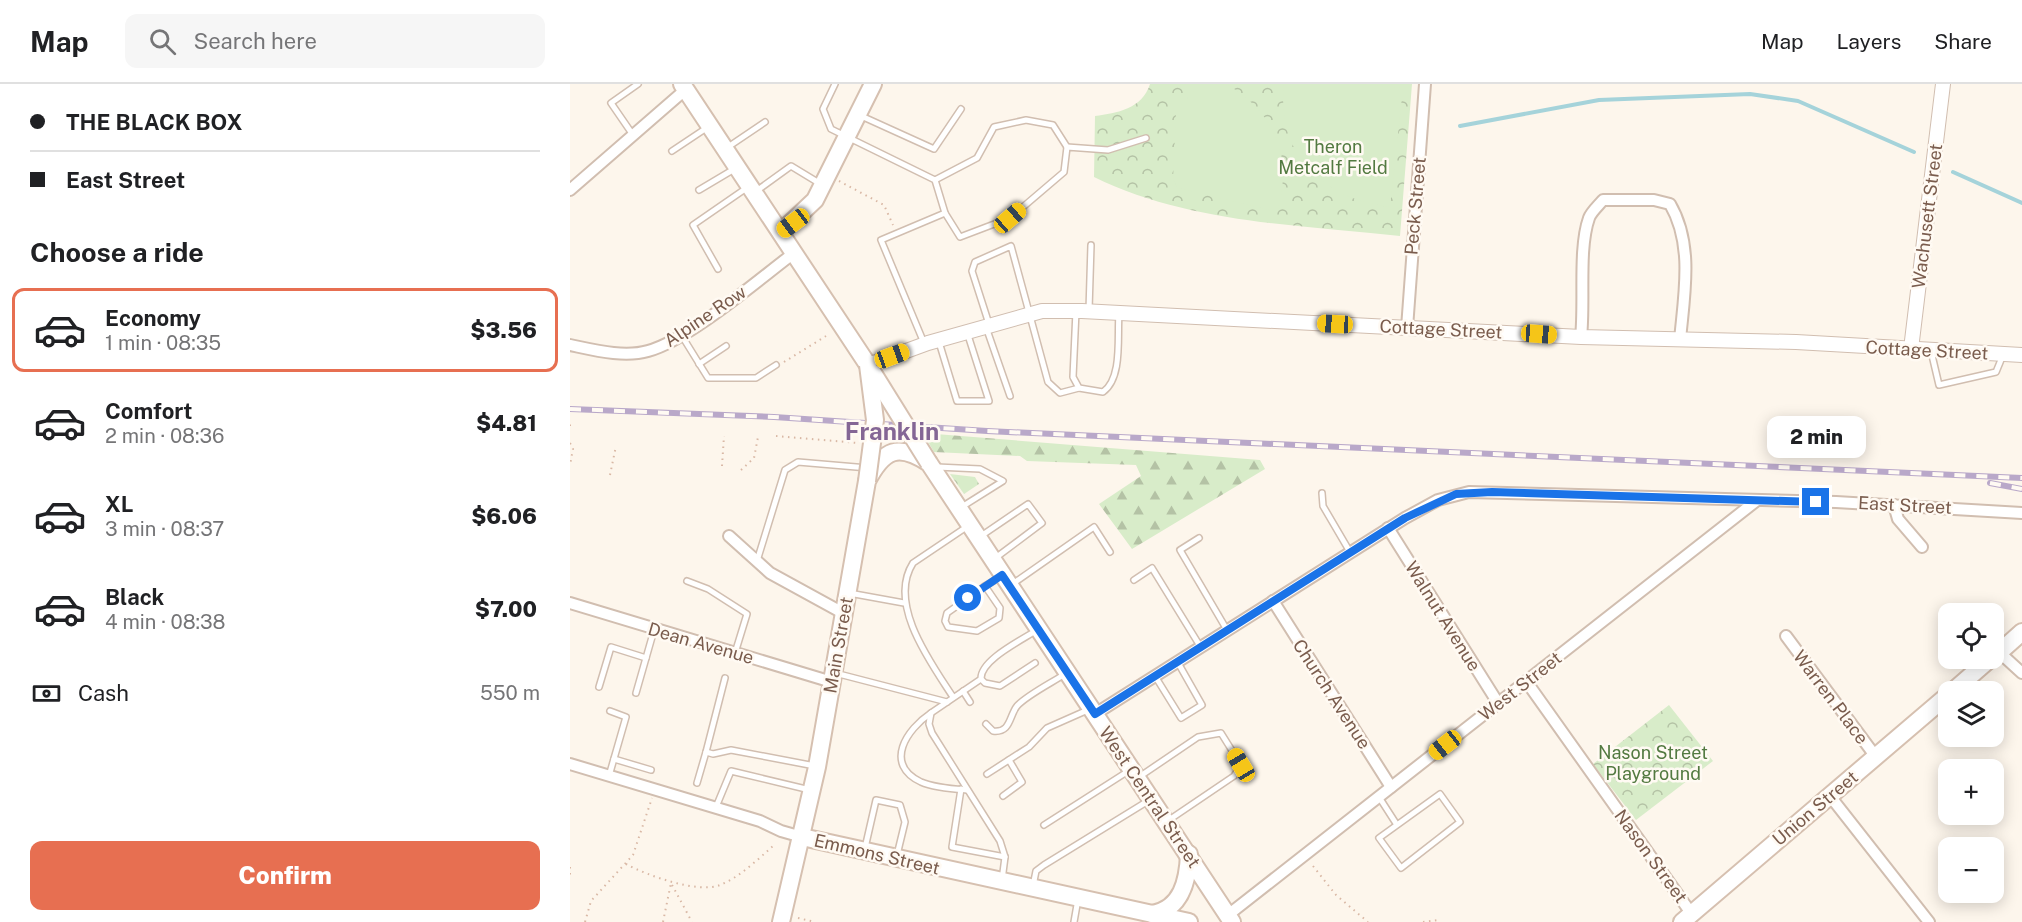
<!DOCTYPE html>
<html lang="en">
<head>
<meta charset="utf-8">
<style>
  body { margin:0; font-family:"Public Sans",sans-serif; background:#f6f6f6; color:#202124; height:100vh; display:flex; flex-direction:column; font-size:22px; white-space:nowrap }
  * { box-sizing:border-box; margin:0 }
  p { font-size:20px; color:#757577 }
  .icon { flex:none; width:33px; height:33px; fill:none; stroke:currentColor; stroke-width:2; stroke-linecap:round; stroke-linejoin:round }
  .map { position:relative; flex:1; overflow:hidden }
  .side { display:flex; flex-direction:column; background:#fff; width:570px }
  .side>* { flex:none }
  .top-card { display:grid; align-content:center; height:132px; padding:0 30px; background:#fff }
  .controls { position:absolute; left:1368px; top:519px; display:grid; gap:12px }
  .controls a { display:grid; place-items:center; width:66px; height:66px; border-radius:12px; background:#fff; box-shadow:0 3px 15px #0003; font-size:30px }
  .end { position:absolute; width:27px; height:27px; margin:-14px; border:8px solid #1a73e8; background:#fff; box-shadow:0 0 0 3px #fff }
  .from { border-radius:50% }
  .bubble { position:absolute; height:42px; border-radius:12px; background:#fff; box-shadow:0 3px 15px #0003; font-size:20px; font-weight:800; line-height:42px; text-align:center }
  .car { position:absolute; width:18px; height:36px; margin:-18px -9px; border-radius:8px; box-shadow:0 0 4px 2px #0007; background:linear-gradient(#f5c518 24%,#345 0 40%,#f5c518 0 76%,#345 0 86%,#f5c518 0) }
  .top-card b { display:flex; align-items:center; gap:21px; height:57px; font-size:22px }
  .top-card b+b { border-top:2px solid #e0e0e0 }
  .top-card i { width:15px; height:15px; background:#202124 }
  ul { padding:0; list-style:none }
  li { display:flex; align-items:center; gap:18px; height:84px; margin:0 12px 9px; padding:0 18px; border:3px solid transparent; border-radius:12px }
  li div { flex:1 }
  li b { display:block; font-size:22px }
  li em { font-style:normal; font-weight:800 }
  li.current { border-color:#e76f51 }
  li>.icon { width:54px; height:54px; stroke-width:1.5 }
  h2 { padding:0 30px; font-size:27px; line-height:72px }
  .pay { display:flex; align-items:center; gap:15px; height:66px; padding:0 30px; font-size:22px }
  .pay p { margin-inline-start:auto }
  .cta { display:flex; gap:12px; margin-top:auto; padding:12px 30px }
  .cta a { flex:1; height:69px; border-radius:12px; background:#e76f51; color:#fff; font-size:24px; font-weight:800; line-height:69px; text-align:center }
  header { display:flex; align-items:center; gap:36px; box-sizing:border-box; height:84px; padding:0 30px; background:#fff; border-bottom:2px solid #e0e0e0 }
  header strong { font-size:28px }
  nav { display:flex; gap:33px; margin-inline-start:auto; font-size:21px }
  .search { width:420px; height:54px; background:#f6f6f6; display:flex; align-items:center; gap:15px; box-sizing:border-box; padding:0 21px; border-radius:12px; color:#757577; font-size:22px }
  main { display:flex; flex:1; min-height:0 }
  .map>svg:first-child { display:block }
  .forest { fill:url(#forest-firs) }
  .park { fill:url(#park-crowns) }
  .pitch { fill:#d8ecc9 }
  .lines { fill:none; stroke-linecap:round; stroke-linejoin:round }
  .stream { stroke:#a5d3da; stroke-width:4 }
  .service-casing { stroke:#d1beb0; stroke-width:8 }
  .minor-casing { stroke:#d1beb0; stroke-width:14 }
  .tertiary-casing { stroke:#d1beb0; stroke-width:16 }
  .secondary-casing { stroke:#d6c0b0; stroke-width:20 }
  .path { stroke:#d9b8a5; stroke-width:2; stroke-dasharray:1.5 4.5; stroke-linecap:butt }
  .service { stroke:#fff; stroke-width:5 }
  .minor { stroke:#fff; stroke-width:10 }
  .tertiary { stroke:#fff; stroke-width:14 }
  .secondary { stroke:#fff; stroke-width:16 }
  .rail-casing { stroke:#b9a8c9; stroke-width:6 }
  .rail { stroke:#fffaf3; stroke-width:4; stroke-dasharray:11; stroke-linecap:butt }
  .secondary-bridge-casing { stroke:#d6c0b0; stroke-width:20; stroke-linecap:butt }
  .secondary-bridge { stroke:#fff; stroke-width:16 }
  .route { stroke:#1a73e8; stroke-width:8 }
  .labels { text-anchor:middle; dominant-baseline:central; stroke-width:5; stroke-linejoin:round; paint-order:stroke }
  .park-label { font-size:18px; fill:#537a41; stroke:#fffaf3 }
  .street-label { font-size:18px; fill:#7a5c4d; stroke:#fffaf3 }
  .district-label { font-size:24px; font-weight:bold; fill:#846695; stroke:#fffaf3 }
</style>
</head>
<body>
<header>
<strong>Map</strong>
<div class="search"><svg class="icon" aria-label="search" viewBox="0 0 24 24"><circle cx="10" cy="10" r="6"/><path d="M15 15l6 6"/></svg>Search here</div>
<nav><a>Map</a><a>Layers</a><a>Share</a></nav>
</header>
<main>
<section class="side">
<div class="top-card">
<b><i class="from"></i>THE BLACK BOX</b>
<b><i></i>East Street</b>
</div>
<h2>Choose a ride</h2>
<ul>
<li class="current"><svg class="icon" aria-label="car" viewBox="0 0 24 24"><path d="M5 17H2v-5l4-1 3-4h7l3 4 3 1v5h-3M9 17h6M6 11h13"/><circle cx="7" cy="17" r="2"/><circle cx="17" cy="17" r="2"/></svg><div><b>Economy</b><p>1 min · 08:35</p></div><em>$3.56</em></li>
<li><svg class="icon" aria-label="car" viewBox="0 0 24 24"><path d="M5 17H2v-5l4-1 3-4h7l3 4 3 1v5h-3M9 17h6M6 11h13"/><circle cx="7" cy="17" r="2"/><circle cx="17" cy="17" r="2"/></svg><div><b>Comfort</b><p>2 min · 08:36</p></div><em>$4.81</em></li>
<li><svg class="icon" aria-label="car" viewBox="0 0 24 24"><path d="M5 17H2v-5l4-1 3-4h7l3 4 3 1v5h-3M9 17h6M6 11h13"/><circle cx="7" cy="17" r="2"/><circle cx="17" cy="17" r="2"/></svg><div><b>XL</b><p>3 min · 08:37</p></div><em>$6.06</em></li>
<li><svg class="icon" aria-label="car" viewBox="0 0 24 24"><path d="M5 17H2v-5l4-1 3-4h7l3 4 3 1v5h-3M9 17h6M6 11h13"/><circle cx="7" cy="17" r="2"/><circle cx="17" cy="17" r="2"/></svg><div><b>Black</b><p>4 min · 08:38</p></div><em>$7.00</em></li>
</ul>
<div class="pay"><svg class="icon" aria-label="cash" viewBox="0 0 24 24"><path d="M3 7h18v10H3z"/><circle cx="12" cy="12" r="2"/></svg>Cash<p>550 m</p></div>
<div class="cta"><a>Confirm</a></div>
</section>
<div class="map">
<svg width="1452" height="838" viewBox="0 0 1452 838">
  <defs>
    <pattern id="forest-firs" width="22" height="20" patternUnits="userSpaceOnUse" patternTransform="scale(1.5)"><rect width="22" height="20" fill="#d8ecc9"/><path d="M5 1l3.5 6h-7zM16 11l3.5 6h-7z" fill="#b4c2a5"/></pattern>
    <pattern id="park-crowns" width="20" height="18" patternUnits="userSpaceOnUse" patternTransform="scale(1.5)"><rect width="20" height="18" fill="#d8ecc9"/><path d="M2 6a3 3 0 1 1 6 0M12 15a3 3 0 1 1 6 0" fill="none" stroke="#b4c2a5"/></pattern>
  </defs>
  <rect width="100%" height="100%" fill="#fdf6ec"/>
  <path class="forest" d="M 353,349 L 690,376 L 695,385 L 562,465 L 529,420 L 571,392 L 566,381 L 457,377 L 450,372 L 364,368 Z"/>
  <g class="park">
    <path d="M 580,0 L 842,0 L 830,152 C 728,141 618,139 524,93 L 525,32 C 547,29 572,25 580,0 Z"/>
    <path d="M 380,390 L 405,393 L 409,400 L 394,410 Z"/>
    <path d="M 1099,621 L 1143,677 L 1066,736 L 1023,680 Z"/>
  </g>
  <g class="pitch">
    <path d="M 629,0 C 637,0 646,0 653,0 C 664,3 676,13 684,21 C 714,52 719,87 707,128 L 608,104 L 603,96 L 606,28 Z"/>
    <path d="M 714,0 L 785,0 L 833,4 L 820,123 C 753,115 706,71 714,0 Z"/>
  </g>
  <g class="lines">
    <g class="stream">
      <path d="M 890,42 L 1029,16 L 1180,10 L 1228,17 L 1344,68"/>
      <path d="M 1383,88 L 1452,119"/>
    </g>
    <g class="service-casing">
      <g id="service">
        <path d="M 265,0 L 253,25 L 261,45 L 365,96 L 375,129 L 390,153 L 440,134 L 494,88 L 497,63 L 538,66 L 576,54"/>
        <path d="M 289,31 L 364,65 L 391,25"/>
        <path d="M 63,51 L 41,19 L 68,0"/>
        <path d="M 158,63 L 195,38"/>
        <path d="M 102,67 L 138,43"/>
        <path d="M 365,96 L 407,74 L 424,43 L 456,36 L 483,41 L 497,63"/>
        <path d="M 129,106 L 166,84"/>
        <path d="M 185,108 L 221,82 L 249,99"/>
        <path d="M 148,185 L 123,141 L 178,103"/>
        <path d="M 519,226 L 521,161"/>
        <path d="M 506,227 L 503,293 L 509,304 L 533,308 C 553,294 547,252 549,230"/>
        <path d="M 419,240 L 402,187 L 405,178 L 441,162 L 478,298 L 490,309 L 509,304"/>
        <path d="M 416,243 L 440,312"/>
        <path d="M 112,252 L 138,294 L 186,294 L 206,281"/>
        <path d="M 369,258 L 387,317 L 419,317 L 397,248"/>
        <path d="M 354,259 L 311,156 L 375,129"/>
        <path d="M 1361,267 L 1369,301 L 1426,288 L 1433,271"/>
        <path d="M 129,280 L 156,262"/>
        <path d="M 367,383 L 410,385 L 433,397 L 390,424"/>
        <path d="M 752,409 L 753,422 L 780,468"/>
        <path d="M 411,452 L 458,420 L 472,439 L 424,475"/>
        <path d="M 629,454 L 610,466 L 657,546"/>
        <path d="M 187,477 L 215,386 L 228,378 L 298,384"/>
        <path d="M 564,496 L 582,484 L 630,562"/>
        <path d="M 117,497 L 138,505 L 177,530 L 165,569"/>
        <path d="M 441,501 L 524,443 L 540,468"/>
        <path d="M 415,502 L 430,524 L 429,534 L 407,547 L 378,543 L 375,537 L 377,529 Z"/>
        <path d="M 415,502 L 432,492"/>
        <path d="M 279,509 L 334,519"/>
        <path d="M 265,589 L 377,618"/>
        <path d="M 585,592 L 611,634 L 632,621 L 607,577"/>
        <path d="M 155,594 L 136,668 L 143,670 L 161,666 L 245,682"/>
        <path d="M 411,595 L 415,599 L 430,602 L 465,579"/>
        <path d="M 29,603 L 41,563 L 76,574"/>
        <path d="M 393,607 L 400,618"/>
        <path d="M 66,609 L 84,546"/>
        <path d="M 383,613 C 361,579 317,520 343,479 L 398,442"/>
        <path d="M 361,629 C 337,645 313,680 351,698 C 365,704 383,705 397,706"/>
        <path d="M 416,640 L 423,647 C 441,649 439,632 447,622 C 457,611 483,598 495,590"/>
        <path d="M 44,675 L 81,686"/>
        <path d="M 417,690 L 459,663 L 477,644 L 520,625"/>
        <path d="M 39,692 L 56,633 L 40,627"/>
        <path d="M 569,693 L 628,653 L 651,649 L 671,681 L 664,692 L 599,736"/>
        <path d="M 127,699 L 136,668"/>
        <path d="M 391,705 L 382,763 L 435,773"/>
        <path d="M 433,712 L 452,698 L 439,676"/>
        <path d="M 809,713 L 827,741 L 809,754 L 831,784 L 890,738 L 870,710 L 827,741"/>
        <path d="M 146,723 L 161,687 L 240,706"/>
        <path d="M 474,741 L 560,686"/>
        <path d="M 295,764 L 306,716 L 330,721 L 335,738 L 327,771"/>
        <path d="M 432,796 L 435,773 L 430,757 L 362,649 L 359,640 L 361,629 L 411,595 C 410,576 452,556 467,546"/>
        <path d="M 463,802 L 466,787 L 474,781 L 578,717"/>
        <path d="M 504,838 L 508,815"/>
      </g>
    </g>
    <g class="minor-casing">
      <g id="minor">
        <path d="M 0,106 L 115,6"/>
        <path d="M 837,244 L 855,0"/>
        <path d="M 1011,253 C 1015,218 1008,165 1019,134 C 1021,128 1029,121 1033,116 L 1084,116 L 1100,120 C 1124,161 1114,211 1110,256"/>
        <path d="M 0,261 C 24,266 54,274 78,267 C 119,256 188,196 224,169"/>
        <path d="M 1324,421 L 1328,435 L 1352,463"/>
        <path d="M 818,444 L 928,619"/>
        <path d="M 159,452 L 200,489 L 273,529"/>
        <path d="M 703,517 L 821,703"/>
        <path d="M 0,519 L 262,598"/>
        <path d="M 1216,552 L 1306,673"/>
        <path d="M 1429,568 L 1452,589"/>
        <path d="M 956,597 L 1121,829"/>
        <path d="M 525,630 L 835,434 L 868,416 L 899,408 L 1266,418 L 1452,429"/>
        <path d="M 0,680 L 190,737 L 211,747 L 232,753"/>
        <path d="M 1260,712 L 1359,838"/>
        <path d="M 658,831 L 1186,417"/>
      </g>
    </g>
    <g class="tertiary-casing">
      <g id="tertiary">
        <path d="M 1341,265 L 1373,0"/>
        <path d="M 298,281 L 358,259 L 472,227 L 512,227 L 1011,253 L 1226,258 L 1452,271"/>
      </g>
    </g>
    <g class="secondary-casing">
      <g id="secondary">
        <path d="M 112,0 L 298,281"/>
        <path d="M 211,148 L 245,116 L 303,0"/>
        <path d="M 1424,573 L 1452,548"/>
        <path d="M 1382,608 L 1421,574"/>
        <path d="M 232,753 L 619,838"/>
        <path d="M 582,830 C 612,825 618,796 619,770"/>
        <path d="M 211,838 L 247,683 L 297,397 C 314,365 328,359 359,379 L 662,838"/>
        <path d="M 1112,838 L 1378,611"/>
      </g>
    </g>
    <g class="path">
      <path d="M 269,97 L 314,121 L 323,141"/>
      <path d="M 214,278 L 256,252"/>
      <path d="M 0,342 L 0,340"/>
      <path d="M 206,352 L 288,359"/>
      <path d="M 0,359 L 3,365 L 0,381"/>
      <path d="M 152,382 L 154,352"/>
      <path d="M 171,386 L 184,374 L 188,353"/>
      <path d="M 40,391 L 46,362"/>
      <path d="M 56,780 C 76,791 128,810 150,801 C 170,793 187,776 203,762"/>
      <path d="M 743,782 L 766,811 L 798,838"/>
      <path d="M 0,783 L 0,793"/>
      <path d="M 228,834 L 245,838"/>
      <path d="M 15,838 L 21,817 L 63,771 L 82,714"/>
      <path d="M 93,838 L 101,799 L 122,838"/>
      <path d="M 853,838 L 869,836"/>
    </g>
    <use href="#service" class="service"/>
    <use href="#minor" class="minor"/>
    <use href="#tertiary" class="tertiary"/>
    <use href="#secondary" class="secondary"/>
    <g class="rail-casing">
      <g id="rail">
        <path d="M 0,325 L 204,333 L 417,347 L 1452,394"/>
        <path d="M 1420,399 L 1452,405"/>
      </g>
    </g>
    <use href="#rail" class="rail"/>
    <g class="secondary-bridge-casing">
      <g id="secondary-bridge">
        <path d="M 303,289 L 359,379"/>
        <path d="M 297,397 L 305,336 L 298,281"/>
      </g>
    </g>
    <use href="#secondary-bridge" class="secondary-bridge"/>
  </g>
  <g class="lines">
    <path class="route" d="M 398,514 L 432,491 L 525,630 L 835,434 L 886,410 L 922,408 L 1246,418"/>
  </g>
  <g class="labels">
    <g class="park-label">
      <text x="763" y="62">Theron<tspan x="763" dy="21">Metcalf Field</tspan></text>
      <text x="1083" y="668">Nason Street<tspan x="1083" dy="21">Playground</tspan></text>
    </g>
    <g class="street-label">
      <text transform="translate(845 122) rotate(-85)">Peck Street</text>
      <text transform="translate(1357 132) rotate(-83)">Wachusett Street</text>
      <text transform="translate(135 232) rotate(-34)">Alpine Row</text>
      <text transform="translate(871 245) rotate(3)">Cottage Street</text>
      <text transform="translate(1357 266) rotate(3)">Cottage Street</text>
      <text transform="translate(1335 421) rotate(3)">East Street</text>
      <text transform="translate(873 532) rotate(58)">Walnut Avenue</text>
      <text transform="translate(131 559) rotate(16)">Dean Avenue</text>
      <text transform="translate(268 561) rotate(-80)">Main Street</text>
      <text transform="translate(950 602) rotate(-38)">West Street</text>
      <text transform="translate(762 610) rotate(57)">Church Avenue</text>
      <text transform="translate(1261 613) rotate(53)">Warren Place</text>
      <text transform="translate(580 713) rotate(56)">West Central Street</text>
      <text transform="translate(1245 724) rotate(-40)">Union Street</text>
      <text transform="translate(307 770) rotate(13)">Emmons Street</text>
      <text transform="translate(1081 772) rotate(54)">Nason Street</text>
    </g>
    <g class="district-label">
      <text x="322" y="347">Franklin</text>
    </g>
  </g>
</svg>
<div class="controls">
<a><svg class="icon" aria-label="locate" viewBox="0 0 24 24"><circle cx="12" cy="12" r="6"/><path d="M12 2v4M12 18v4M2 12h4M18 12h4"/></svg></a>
<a><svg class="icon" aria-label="layers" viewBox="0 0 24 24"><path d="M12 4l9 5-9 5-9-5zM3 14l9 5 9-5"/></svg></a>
<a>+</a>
<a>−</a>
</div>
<i class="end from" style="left:398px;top:514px"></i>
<i class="end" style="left:1246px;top:418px"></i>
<div class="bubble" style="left:1197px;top:332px;width:99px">2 min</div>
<i class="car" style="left:440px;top:134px;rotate:49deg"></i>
<i class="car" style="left:223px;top:139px;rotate:233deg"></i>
<i class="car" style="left:765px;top:240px;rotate:273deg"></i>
<i class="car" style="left:969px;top:250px;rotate:94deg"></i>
<i class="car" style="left:322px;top:272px;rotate:70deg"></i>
<i class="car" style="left:875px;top:661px;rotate:232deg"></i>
<i class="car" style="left:671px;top:681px;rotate:329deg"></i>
</div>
</main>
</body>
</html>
